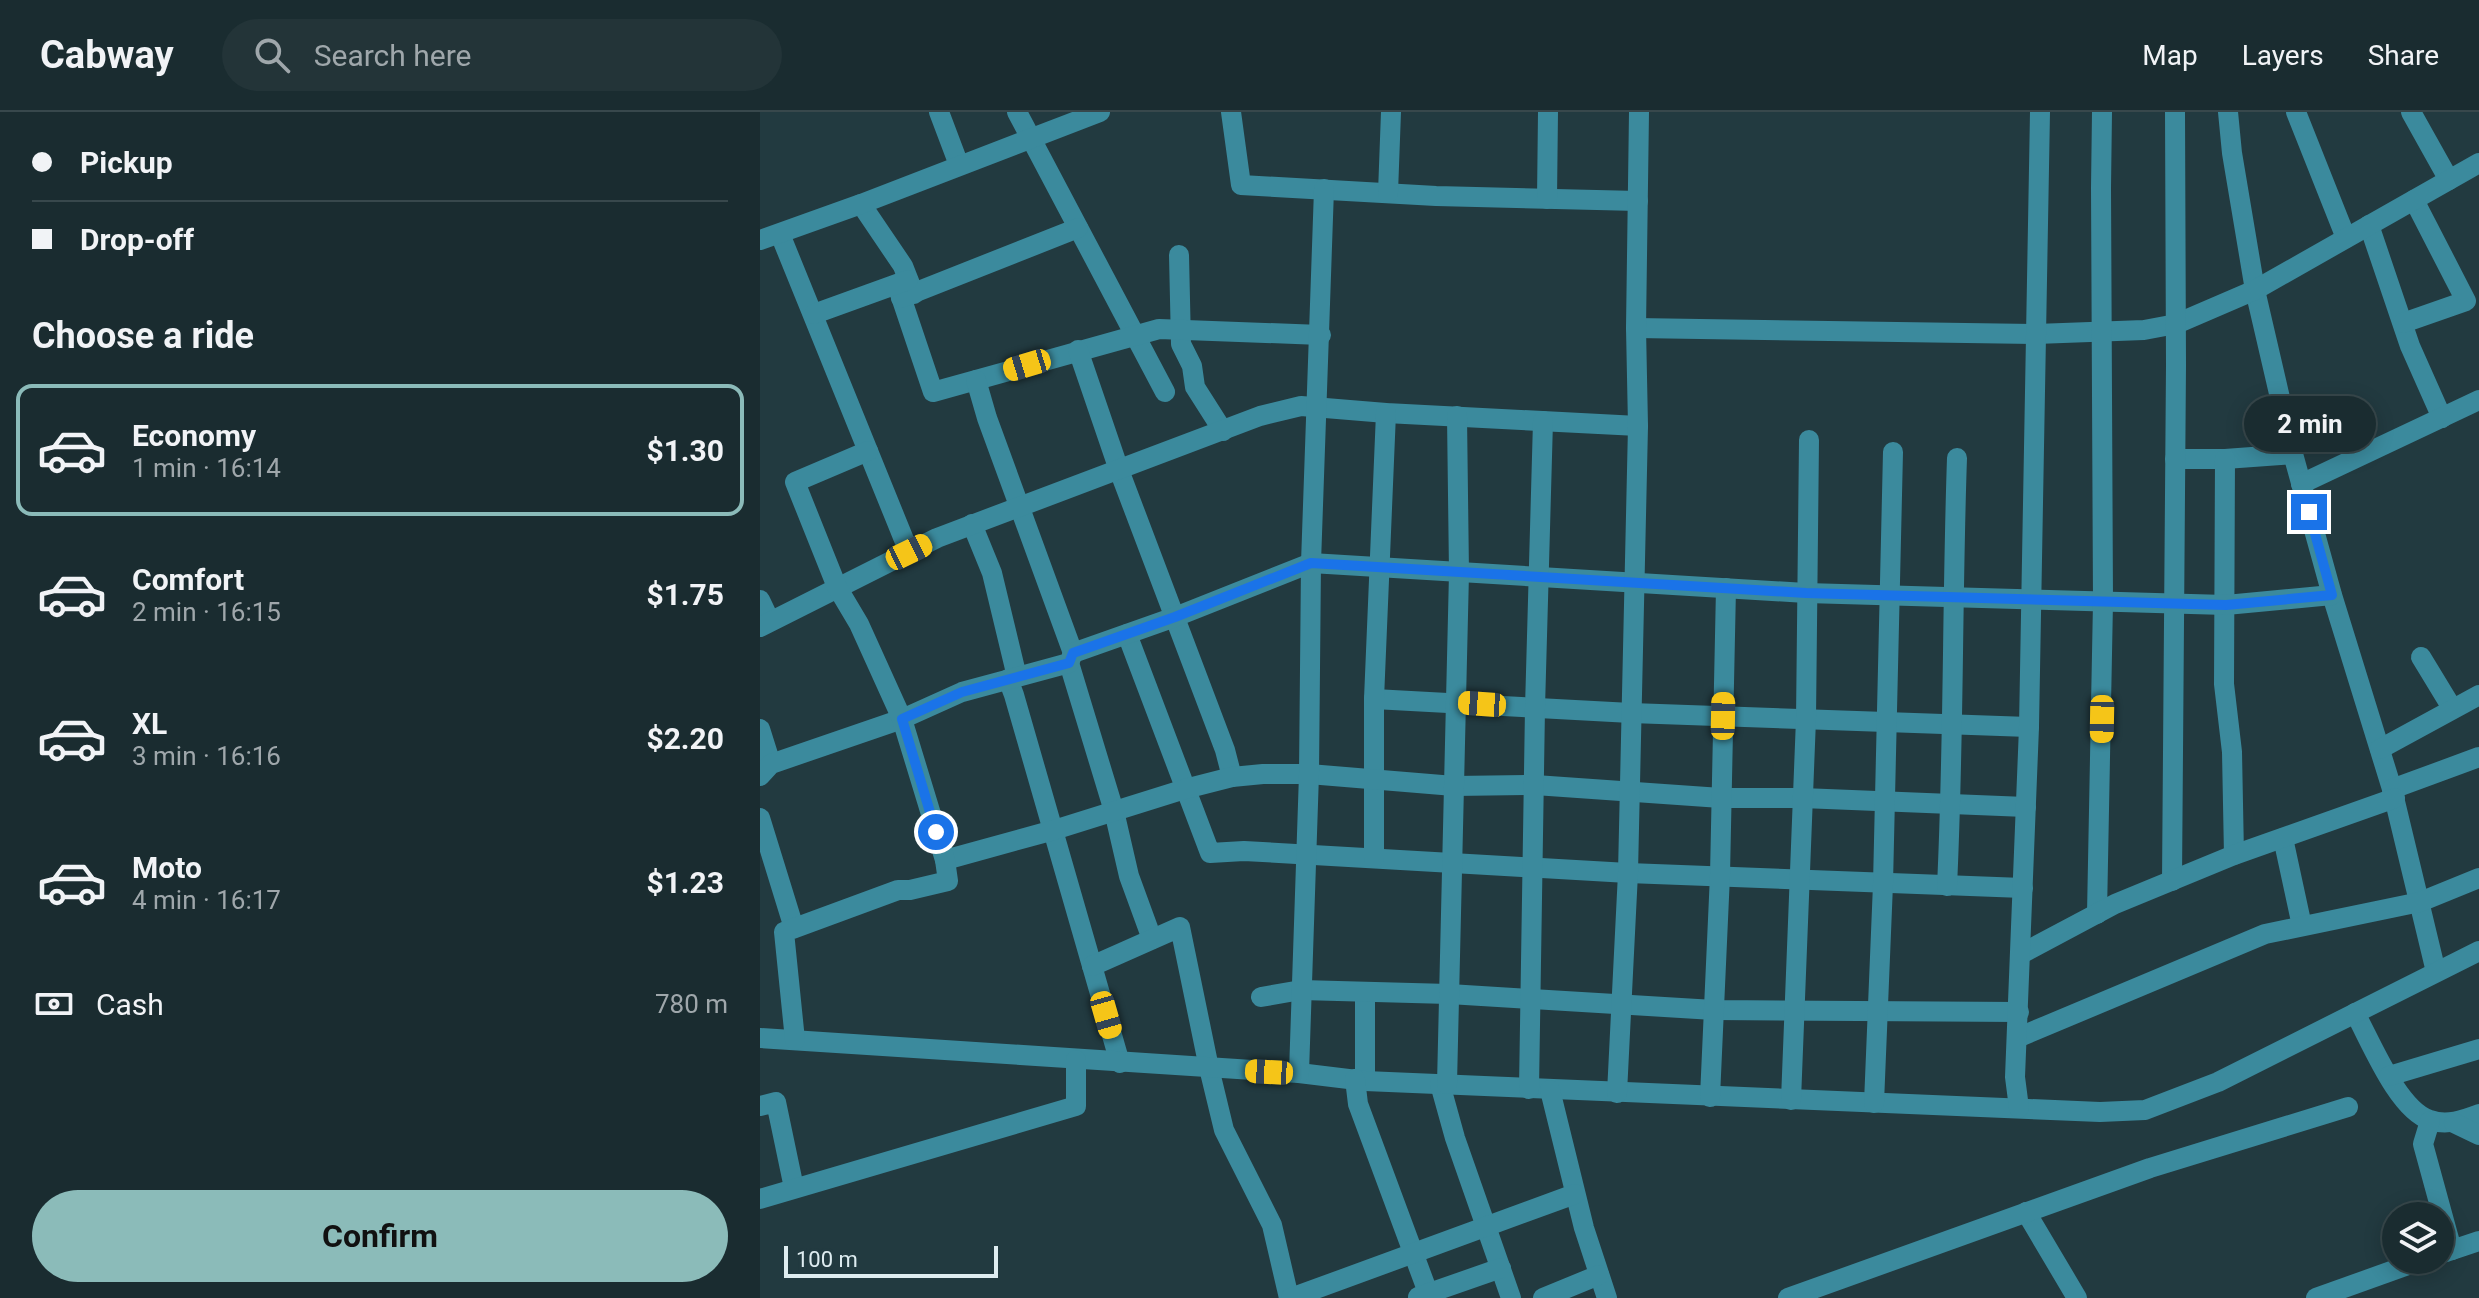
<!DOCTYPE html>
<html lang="en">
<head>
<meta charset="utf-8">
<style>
  body { margin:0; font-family:Roboto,sans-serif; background:#233438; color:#f1f3f6; height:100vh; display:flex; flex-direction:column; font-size:30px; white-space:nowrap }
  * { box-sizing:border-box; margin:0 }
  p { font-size:26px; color:#9fa7ab }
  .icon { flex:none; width:44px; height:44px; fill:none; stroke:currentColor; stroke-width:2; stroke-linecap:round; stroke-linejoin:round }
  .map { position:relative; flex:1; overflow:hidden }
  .side { display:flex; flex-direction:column; background:#1a2c30; width:760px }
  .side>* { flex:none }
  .top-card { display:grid; align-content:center; height:176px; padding:0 32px; background:#1a2c30 }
  .tools { position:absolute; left:1622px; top:1090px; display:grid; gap:16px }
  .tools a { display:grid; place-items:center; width:72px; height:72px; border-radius:50%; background:#1a2c30; box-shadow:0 4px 20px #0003,0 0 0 2px #38484c; font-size:40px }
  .scale { position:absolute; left:24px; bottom:20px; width:214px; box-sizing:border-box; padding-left:8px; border:4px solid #deecf0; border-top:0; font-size:22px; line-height:28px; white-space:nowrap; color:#deecf0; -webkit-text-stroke:6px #223a40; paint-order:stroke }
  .end { position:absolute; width:36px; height:36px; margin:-18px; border:10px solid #1a73e8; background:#fff; box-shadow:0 0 0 4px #fff }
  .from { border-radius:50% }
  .bubble { position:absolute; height:56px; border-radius:28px; background:#1a2c30; box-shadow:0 4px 20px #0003,0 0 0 2px #38484c; font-size:26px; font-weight:700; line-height:56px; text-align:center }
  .car { position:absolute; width:24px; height:48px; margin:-24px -12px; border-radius:10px; box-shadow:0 0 6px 2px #0007; background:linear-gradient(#f5c518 24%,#345 0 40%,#f5c518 0 76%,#345 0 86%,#f5c518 0) }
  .top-card b { display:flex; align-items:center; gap:28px; height:76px; font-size:30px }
  .top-card b+b { border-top:2px solid #38484c }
  .top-card i { width:20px; height:20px; background:#f1f3f6 }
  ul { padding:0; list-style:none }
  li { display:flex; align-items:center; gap:24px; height:132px; margin:0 16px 12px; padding:0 16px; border:4px solid transparent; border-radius:16px }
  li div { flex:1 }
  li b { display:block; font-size:30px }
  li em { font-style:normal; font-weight:700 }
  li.active { border-color:#8bbbb9 }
  li>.icon { width:72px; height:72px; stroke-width:1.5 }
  h2 { padding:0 32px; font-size:36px; line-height:96px }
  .pay { display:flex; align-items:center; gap:20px; height:88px; padding:0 32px; font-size:30px }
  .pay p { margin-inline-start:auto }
  .cta { display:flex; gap:16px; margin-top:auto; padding:16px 32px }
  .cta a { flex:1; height:92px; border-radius:48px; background:#8bbbb9; color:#111; font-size:32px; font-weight:700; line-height:92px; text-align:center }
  header { display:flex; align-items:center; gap:48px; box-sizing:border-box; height:112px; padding:0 40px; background:#1a2c30; border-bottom:2px solid #38484c }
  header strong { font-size:38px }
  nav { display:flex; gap:44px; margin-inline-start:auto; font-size:28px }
  .search { width:560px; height:72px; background:#233438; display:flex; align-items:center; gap:20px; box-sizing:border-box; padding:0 28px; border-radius:44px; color:#9fa7ab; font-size:30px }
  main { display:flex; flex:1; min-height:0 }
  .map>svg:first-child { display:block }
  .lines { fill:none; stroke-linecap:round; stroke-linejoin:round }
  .minor { stroke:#3b8a9d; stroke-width:20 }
  .route { stroke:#1a73e8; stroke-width:10 }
</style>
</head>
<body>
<header>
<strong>Cabway</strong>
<div class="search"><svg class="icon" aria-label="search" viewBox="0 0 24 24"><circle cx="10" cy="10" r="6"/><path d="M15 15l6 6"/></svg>Search here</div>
<nav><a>Map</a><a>Layers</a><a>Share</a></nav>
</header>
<main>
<section class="side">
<div class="top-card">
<b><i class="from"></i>Pickup</b>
<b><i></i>Drop-off</b>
</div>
<h2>Choose a ride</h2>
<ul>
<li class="active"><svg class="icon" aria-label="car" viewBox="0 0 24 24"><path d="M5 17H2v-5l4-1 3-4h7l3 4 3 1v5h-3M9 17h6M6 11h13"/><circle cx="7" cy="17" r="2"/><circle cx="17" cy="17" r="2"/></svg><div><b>Economy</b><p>1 min · 16:14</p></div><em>$1.30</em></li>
<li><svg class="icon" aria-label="car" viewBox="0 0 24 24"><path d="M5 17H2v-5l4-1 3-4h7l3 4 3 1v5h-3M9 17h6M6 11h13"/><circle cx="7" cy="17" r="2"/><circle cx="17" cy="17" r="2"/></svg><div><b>Comfort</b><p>2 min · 16:15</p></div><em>$1.75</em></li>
<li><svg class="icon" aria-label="car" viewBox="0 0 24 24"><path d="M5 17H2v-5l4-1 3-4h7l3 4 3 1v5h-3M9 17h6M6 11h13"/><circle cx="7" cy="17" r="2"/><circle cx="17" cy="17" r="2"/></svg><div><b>XL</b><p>3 min · 16:16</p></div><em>$2.20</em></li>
<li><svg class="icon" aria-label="car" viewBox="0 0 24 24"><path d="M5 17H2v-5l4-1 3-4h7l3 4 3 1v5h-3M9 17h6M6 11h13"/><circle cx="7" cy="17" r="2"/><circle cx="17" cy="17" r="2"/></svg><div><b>Moto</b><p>4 min · 16:17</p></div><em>$1.23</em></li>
</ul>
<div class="pay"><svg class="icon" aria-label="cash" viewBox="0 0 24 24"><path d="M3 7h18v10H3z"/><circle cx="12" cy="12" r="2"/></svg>Cash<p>780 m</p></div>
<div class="cta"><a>Confirm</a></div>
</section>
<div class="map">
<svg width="1719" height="1186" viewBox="0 0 1719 1186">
  <rect width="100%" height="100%" fill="#223a40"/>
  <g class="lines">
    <g class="minor">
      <path d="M 179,0 L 199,53"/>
      <path d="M 257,0 L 405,280"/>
      <path d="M 471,0 L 481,73 L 676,84 L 878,89"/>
      <path d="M 1468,0 L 1472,41 L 1495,178 L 1533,342 L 1572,483 L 1632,677 L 1676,860"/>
      <path d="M 1536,0 L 1586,126"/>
      <path d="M 1651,0 L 1689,68"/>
      <path d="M 628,81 L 631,0"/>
      <path d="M 787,87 L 788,0"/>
      <path d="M 101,92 L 143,154 L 154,182"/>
      <path d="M 1609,113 L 1650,234 L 1682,306"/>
      <path d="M 20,122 L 149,440"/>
      <path d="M 0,128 L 101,92 L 340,0"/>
      <path d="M 419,143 L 421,232 L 432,254 L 435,275 L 463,319"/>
      <path d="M 137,173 L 173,280 L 399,217 L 561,223"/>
      <path d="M 141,186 L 318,116"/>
      <path d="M 54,202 L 148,168"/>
      <path d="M 1643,211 L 1706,189 L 1654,88"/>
      <path d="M 876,216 L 1276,222 L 1384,218 L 1416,212 L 1495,178 L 1719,51"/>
      <path d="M 318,238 L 359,358 L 465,638 L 472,665"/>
      <path d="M 216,268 L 227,306 L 313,541"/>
      <path d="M 1415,347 L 1465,347 L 1533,342"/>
      <path d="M 1465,347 L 1464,572 L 1472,640 L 1474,743"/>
      <path d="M 1541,372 L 1719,288"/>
      <path d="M 212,412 L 232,461 L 257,565"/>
      <path d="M 0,488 L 10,509"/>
      <path d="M 0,515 L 177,426 L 500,304 L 541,294 L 626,301 L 878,314"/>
      <path d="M 367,522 L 450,741 L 484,739 L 868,761 L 1263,776"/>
      <path d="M 1661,545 L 1692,596"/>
      <path d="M 309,551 L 354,699 L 369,764 L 392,827"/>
      <path d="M 248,567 L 254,583 L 360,951"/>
      <path d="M 614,587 L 871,601 L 1269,615"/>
      <path d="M 0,617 L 11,652"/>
      <path d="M 1620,637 L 1719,583"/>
      <path d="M 0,664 L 11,652 L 142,607 L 202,580 L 309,551 L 313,541 L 415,505 L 551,451 L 1046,481 L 1466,493 L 1572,483"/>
      <path d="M 1632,677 L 1719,645"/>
      <path d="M 0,706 L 34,816"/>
      <path d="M 1523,726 L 1542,814"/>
      <path d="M 614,746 L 614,587 L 626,301"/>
      <path d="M 185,748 L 294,718 L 425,677 L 472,665 L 503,662 L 549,662 L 694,674 L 775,673 L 961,686 L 1042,686 L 1266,695"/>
      <path d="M 1412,769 L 1416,253 L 1415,0"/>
      <path d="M 1187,774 C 1194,631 1192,489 1197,346"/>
      <path d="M 1337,802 L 1343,490 L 1341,76 L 1342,0"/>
      <path d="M 1261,842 L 1355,792 L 1474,743 L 1635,686"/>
      <path d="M 332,854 L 420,815 L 449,956 L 464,1018 L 512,1113 L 529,1186"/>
      <path d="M 605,880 L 605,969"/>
      <path d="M 501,885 L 541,878 L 689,882 L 954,898 L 1259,900"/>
      <path d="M 1595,901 C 1611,930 1638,998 1670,1008 C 1687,1014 1703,1008 1719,1002"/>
      <path d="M 0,926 L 539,961 L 605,969 L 1340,1000 L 1385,998 L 1458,970 L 1719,839"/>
      <path d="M 1257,926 L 1505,822 L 1660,790 L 1719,766"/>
      <path d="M 35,928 L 24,820 L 138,778 L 150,778 L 188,769 L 185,748 L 142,607 L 99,512 L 77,475 L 35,370 L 108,339"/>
      <path d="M 539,961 L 549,662 L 551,451 L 564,77"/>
      <path d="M 1629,964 L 1719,937"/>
      <path d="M 595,967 L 598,992 L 670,1186"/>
      <path d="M 680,972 L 695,1026 L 751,1186"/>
      <path d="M 687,972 L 699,461 L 697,304"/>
      <path d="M 769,977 L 775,596 L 783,309"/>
      <path d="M 790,978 L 824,1116 L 847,1186"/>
      <path d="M 857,981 L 868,761 L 878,314 L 876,216 L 879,0"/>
      <path d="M 950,985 L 960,763 L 966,476"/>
      <path d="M 1031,988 L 1046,607 L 1049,328"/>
      <path d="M 1114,991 L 1123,772 L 1133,340"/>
      <path d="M 0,994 L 16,990 L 34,1076"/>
      <path d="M 1259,996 L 1255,965 L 1269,615 L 1280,0"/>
      <path d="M 1670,1009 L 1663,1032 L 1692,1138"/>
      <path d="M 1694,1011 L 1719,1023"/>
      <path d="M 0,1087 L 316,994 L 316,948"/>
      <path d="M 1266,1100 L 1317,1186"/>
      <path d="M 1680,1142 L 1719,1129"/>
      <path d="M 658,1185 L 741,1156"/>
      <path d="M 531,1186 L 815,1082"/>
      <path d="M 783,1186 L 839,1163"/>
      <path d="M 1028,1186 L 1390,1056 L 1588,995"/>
      <path d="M 1556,1186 L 1662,1148"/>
    </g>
  </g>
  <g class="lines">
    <path class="route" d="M 176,720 L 142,607 L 202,580 L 309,551 L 313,541 L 415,505 L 551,451 L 1046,481 L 1466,493 L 1572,483 L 1549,400"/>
  </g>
</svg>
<div class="tools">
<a><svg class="icon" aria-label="layers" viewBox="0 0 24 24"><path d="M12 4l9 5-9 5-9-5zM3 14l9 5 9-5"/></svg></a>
</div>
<div class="scale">100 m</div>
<i class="end from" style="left:176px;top:720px"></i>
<i class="end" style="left:1549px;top:400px"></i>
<div class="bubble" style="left:1484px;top:284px;width:132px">2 min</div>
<i class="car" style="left:267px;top:253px;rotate:253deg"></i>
<i class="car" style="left:149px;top:440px;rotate:64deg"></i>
<i class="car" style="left:722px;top:592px;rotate:274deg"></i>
<i class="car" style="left:963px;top:604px;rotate:1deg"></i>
<i class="car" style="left:1342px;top:607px;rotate:181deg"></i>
<i class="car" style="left:346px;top:903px;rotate:164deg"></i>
<i class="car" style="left:509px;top:960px;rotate:273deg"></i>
</div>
</main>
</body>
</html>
